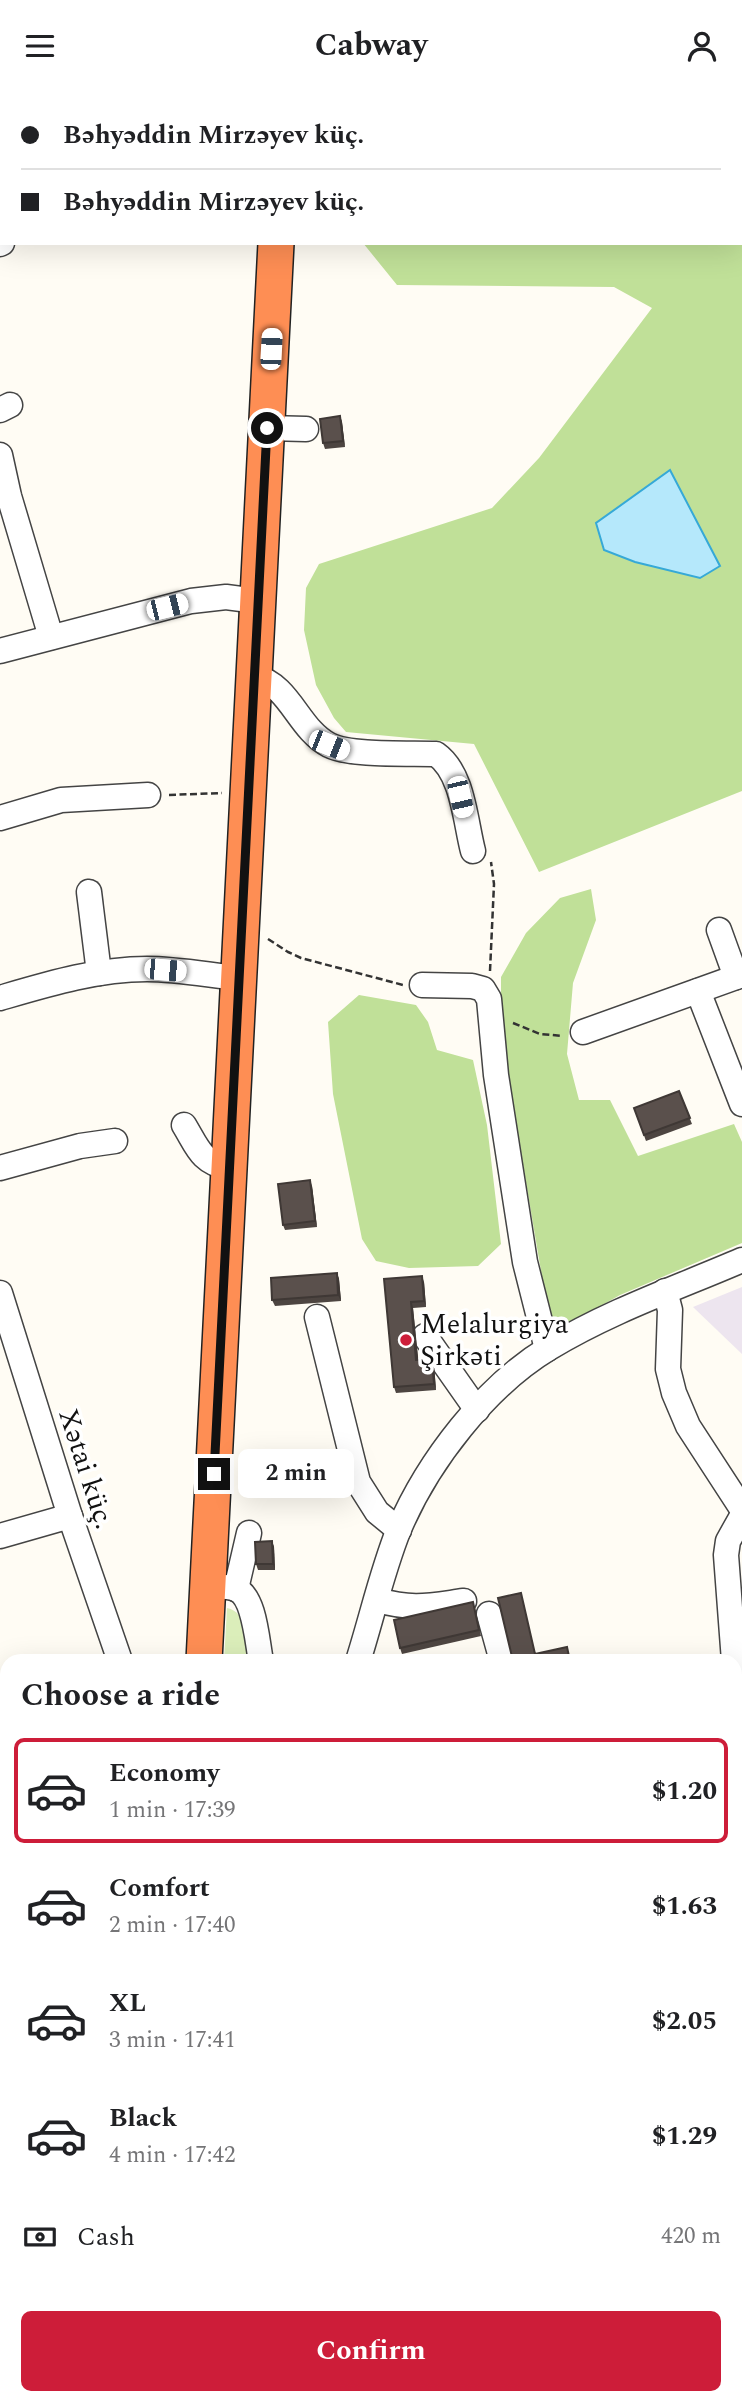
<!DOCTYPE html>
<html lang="en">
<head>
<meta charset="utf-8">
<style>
  body { margin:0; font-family:Spectral,serif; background:#f6f6f6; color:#202124; height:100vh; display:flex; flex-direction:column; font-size:26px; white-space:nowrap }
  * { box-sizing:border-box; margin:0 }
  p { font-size:23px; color:#757577 }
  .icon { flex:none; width:38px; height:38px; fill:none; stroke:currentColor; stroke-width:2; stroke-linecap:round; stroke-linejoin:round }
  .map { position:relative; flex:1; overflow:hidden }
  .details { position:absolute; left:0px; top:1563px; width:742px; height:751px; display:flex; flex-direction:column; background:#fff; border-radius:21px 21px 0 0; box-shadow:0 7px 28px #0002 }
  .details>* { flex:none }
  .top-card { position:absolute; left:0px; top:0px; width:742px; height:154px; box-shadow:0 7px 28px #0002; display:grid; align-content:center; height:154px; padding:0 21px; background:#fff }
  .end { position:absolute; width:32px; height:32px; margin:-16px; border:9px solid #111; background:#fff; box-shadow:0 0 0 4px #fff }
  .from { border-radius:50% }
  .bubble { position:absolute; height:49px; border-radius:10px; background:#fff; box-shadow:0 7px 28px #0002; font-size:23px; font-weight:700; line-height:49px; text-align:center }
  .car { position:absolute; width:21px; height:42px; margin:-21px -10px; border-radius:9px; box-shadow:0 0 5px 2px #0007; background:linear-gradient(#fff 24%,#345 0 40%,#fff 0 76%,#345 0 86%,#fff 0) }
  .top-card b { display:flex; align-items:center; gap:24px; height:66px; font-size:26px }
  .top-card b+b { border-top:2px solid #e0e0e0 }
  .top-card i { width:18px; height:18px; background:#202124 }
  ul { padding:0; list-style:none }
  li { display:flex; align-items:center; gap:21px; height:105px; margin:0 14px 10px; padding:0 7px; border:4px solid transparent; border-radius:10px }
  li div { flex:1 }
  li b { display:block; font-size:26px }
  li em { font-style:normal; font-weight:700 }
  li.on { border-color:#cd1d39 }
  li>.icon { width:63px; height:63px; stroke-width:1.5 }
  h2 { padding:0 21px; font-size:32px; line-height:84px }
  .pay { display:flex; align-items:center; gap:18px; height:77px; padding:0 21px; font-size:26px }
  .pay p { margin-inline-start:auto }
  .button { display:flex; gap:14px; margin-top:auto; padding:14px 21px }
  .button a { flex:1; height:80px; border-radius:10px; background:#cd1d39; color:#fff; font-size:28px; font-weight:700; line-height:80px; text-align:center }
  header { display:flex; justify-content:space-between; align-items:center; height:91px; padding:0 21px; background:#fff; font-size:32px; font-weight:700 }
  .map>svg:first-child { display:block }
  .industrial { fill:#ede5ef }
  .green { fill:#dbeeba }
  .forest { fill:#c0e098 }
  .cemetery { fill:#dde5c2 }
  .water { fill:#b5e8fb; stroke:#36a9d7; stroke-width:2 }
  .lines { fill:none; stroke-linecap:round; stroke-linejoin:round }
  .canal { stroke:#b5e8fb; stroke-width:18 }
  .minor-casing { stroke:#444; stroke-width:27 }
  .highway-casing { stroke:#222; stroke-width:38 }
  .path { stroke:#333; stroke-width:2.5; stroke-dasharray:7 3.5; stroke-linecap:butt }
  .minor { stroke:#fff; stroke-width:24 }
  .highway { stroke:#fe8e54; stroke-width:35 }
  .wall { fill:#4d4541 }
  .shaded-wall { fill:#3f3835 }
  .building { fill:#5a504c; stroke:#3f3835; stroke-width:2 }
  .route { stroke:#111; stroke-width:9 }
  .poi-dot { fill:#cd1d39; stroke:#fff; stroke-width:2.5 }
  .labels { text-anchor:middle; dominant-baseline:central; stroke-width:7; stroke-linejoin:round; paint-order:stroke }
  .poi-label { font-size:28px; fill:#111; stroke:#fff; text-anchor:start }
  .street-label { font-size:28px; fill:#111; stroke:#fff }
</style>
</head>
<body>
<header><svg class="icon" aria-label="menu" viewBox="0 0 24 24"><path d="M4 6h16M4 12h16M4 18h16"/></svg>Cabway<svg class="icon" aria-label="person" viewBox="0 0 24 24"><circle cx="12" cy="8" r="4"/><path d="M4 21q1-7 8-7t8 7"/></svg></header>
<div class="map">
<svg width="742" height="2312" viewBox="0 0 742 2312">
  <rect width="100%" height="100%" fill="#fffcf4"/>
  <path class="industrial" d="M 742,1196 L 742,1263 L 693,1216 Z"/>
  <path class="green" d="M 227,1517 C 248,1521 248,1552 252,1570 L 224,1570 Z"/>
  <g class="forest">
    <path d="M 376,0 L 742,0 L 742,700 L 539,781 L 474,653 L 346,641 L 334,627 L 316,594 L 304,539 L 306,497 L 319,473 L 492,417 L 539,367 L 652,217 L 614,196 L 397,194 L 363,152 L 740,152 L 740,2 L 375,2 Z"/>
    <path d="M 591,798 L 596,829 L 573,892 L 567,963 L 579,1009 L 610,1009 L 638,1065 L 734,1033 L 742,1051 L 742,1152 L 620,1204 L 574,1230 L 557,1233 L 548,1221 L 501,944 L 501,886 L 526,842 L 560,807 Z"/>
    <path d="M 359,904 L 416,914 L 428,931 L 437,959 L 473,969 L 487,1034 L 501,1153 L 478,1175 L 409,1177 L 376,1170 L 362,1148 L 333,1003 L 328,931 Z"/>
    <path d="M 7,2085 L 7,2218 L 0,2219 L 0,2086 Z"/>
  </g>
  <path class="cemetery" d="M 711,2306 L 713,2312 L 209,2312 L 209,2307 Z"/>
  <path class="water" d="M 670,379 L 720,475 L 700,487 L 635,471 L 604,459 L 596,432 Z"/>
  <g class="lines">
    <path class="canal" d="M 735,1884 L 742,1924"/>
    <g class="minor-casing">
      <g id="minor">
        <path d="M 0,153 L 2,152"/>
        <path d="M 0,319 L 10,314"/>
        <path d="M 267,337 L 306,338"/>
        <path d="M 0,364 L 9,405 L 51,546"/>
        <path d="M 0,560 L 191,510 L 226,506 L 257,510"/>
        <path d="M 255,586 C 290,594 298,638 329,654 C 350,665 410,662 436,663 C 463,682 465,729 473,760"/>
        <path d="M 0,727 L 61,709 L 148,704"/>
        <path d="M 89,801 L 99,882"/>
        <path d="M 719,839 L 736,886"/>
        <path d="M 422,894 L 472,895 L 483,898 L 489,908 L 496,984 L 525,1171 L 547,1258"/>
        <path d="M 698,900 L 742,1013"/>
        <path d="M 0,907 C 48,893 97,878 147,878 C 177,878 208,884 238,887"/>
        <path d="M 583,941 L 742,884"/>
        <path d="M 184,1034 C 198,1057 200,1070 228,1077"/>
        <path d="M 0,1077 L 80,1055 L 115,1050"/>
        <path d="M 665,1200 L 670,1219 L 668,1278 L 674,1302 L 688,1335 L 742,1418"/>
        <path d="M 0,1202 L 70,1425 L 120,1570"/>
        <path d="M 317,1226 L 358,1391 L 377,1421 L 399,1439"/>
        <path d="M 425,1245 L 477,1319"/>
        <path d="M 0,1445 L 70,1425"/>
        <path d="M 208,1495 C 216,1496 228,1495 236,1498 C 255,1506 257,1551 261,1570"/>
        <path d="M 236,1498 L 249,1442"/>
        <path d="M 377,1509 C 414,1519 427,1515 464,1510"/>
        <path d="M 489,1523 L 502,1570"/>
        <path d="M 358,1570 C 372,1526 382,1480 399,1438 C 428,1370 486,1295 549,1257 C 610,1220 677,1197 742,1169"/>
        <path d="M 734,1570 L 726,1464 L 728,1450 L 742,1425"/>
        <path d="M 735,1586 L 741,1673"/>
        <path d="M 0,1618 L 7,1616"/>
        <path d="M 0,1773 L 7,1771"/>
        <path d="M 0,1908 L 7,1906"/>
        <path d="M 0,2030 L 7,2028"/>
        <path d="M 0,2245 L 7,2266"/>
        <path d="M 20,2306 L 22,2312"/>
        <path d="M 153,2306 L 153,2312"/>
        <path d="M 390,2306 L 390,2312"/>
      </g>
    </g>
    <g class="highway-casing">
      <g id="highway">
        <path d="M 284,2 L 284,0"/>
        <path d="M 204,1570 L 276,152"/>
        <path d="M 179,2306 L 180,2312"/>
      </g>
    </g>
    <g class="path">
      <path d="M 169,704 L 222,702"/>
      <path d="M 268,848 L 288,861 L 301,867 L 403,894"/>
      <path d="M 490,880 L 494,793 L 491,771"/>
      <path d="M 513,932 L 540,943 L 563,945"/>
    </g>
    <use href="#minor" class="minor"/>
    <use href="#highway" class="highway"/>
  </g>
  <g class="wall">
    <path d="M 340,325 L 342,331 L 345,356 L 325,358 L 323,352 Z"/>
    <path d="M 679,1000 L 692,1033 L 646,1050 L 634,1017 Z"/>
    <path d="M 312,1095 L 317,1136 L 285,1139 L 283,1134 Z"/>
    <path d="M 337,1182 L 339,1188 L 341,1210 L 275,1215 L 272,1209 Z"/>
    <path d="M 384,1188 L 424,1191 L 426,1216 L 413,1217 L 418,1269 L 434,1274 L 436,1299 L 396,1302 L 394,1296 Z"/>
    <path d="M 272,1450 L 274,1456 L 275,1479 L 258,1479 L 256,1473 Z"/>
    <path d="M 475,1517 L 481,1545 L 402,1563 L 400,1557 Z"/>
  </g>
  <g class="shaded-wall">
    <path d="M 340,325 L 342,331 L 345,356 L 343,350 Z"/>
    <path d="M 310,1089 L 312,1095 L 317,1136 L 315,1130 Z"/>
    <path d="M 337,1182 L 339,1188 L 341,1210 L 338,1204 Z"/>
    <path d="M 422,1185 L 424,1191 L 426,1216 L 424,1210 Z"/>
    <path d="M 411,1211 L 413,1217 L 419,1275 L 416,1269 Z"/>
    <path d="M 432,1268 L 434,1274 L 436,1299 L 434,1293 Z"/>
    <path d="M 272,1450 L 274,1456 L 275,1479 L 273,1473 Z"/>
  </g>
  <g class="building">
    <path d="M 340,325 L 343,350 L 323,352 L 320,328 Z"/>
    <path d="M 679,1000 L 690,1027 L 644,1044 L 634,1017 Z"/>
    <path d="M 310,1089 L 315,1130 L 283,1134 L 278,1093 Z"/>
    <path d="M 337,1182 L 338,1204 L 272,1209 L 271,1187 Z"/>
    <path d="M 422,1185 L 424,1210 L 411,1211 L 416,1269 L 432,1268 L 434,1293 L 394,1296 L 384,1188 Z"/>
    <path d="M 272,1450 L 273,1473 L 256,1473 L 255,1451 Z"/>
    <path d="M 521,1502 L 535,1563 L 567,1556 L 570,1570 L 513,1570 L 498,1507 Z"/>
    <path d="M 473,1511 L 479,1539 L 400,1557 L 394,1529 Z"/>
  </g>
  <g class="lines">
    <path class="route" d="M 214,1383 L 267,337"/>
  </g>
  <circle class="poi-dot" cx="406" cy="1249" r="7"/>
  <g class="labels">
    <g class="poi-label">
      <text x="420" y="1233">Melalurgiya<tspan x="420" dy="32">Şirkəti</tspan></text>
    </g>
    <g class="street-label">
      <text transform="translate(86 1378) rotate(72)">Xətai küç.</text>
    </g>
  </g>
</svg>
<i class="end from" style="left:267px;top:337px"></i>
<i class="end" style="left:214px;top:1383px"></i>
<div class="bubble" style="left:238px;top:1358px;width:116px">2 min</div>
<i class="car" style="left:271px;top:258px;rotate:3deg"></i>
<i class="car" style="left:167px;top:516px;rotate:76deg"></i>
<i class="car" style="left:329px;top:654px;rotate:112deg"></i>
<i class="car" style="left:460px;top:706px;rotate:167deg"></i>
<i class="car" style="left:165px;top:879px;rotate:95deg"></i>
<div class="top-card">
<b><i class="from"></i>Bəhyəddin Mirzəyev küç.</b>
<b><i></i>Bəhyəddin Mirzəyev küç.</b>
</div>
<section class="details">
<h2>Choose a ride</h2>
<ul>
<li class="on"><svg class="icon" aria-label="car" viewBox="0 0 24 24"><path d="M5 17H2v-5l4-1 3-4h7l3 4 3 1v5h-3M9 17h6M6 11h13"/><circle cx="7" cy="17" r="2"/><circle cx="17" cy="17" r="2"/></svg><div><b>Economy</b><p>1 min · 17:39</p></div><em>$1.20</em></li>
<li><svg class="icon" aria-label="car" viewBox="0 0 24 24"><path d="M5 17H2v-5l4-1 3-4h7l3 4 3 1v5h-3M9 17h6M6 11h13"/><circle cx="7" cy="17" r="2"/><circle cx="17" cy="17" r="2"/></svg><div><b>Comfort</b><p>2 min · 17:40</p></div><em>$1.63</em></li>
<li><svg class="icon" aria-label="car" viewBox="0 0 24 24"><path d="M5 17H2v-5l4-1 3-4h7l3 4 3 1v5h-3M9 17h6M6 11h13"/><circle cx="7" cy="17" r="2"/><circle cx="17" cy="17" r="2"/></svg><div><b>XL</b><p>3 min · 17:41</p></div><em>$2.05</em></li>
<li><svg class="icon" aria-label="car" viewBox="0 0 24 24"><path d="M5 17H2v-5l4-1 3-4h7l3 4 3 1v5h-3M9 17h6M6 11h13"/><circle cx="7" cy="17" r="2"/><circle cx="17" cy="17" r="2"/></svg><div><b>Black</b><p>4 min · 17:42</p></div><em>$1.29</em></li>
</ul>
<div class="pay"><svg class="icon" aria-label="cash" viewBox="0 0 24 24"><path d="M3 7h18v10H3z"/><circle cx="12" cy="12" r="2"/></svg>Cash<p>420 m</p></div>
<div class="button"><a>Confirm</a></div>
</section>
</div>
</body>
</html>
